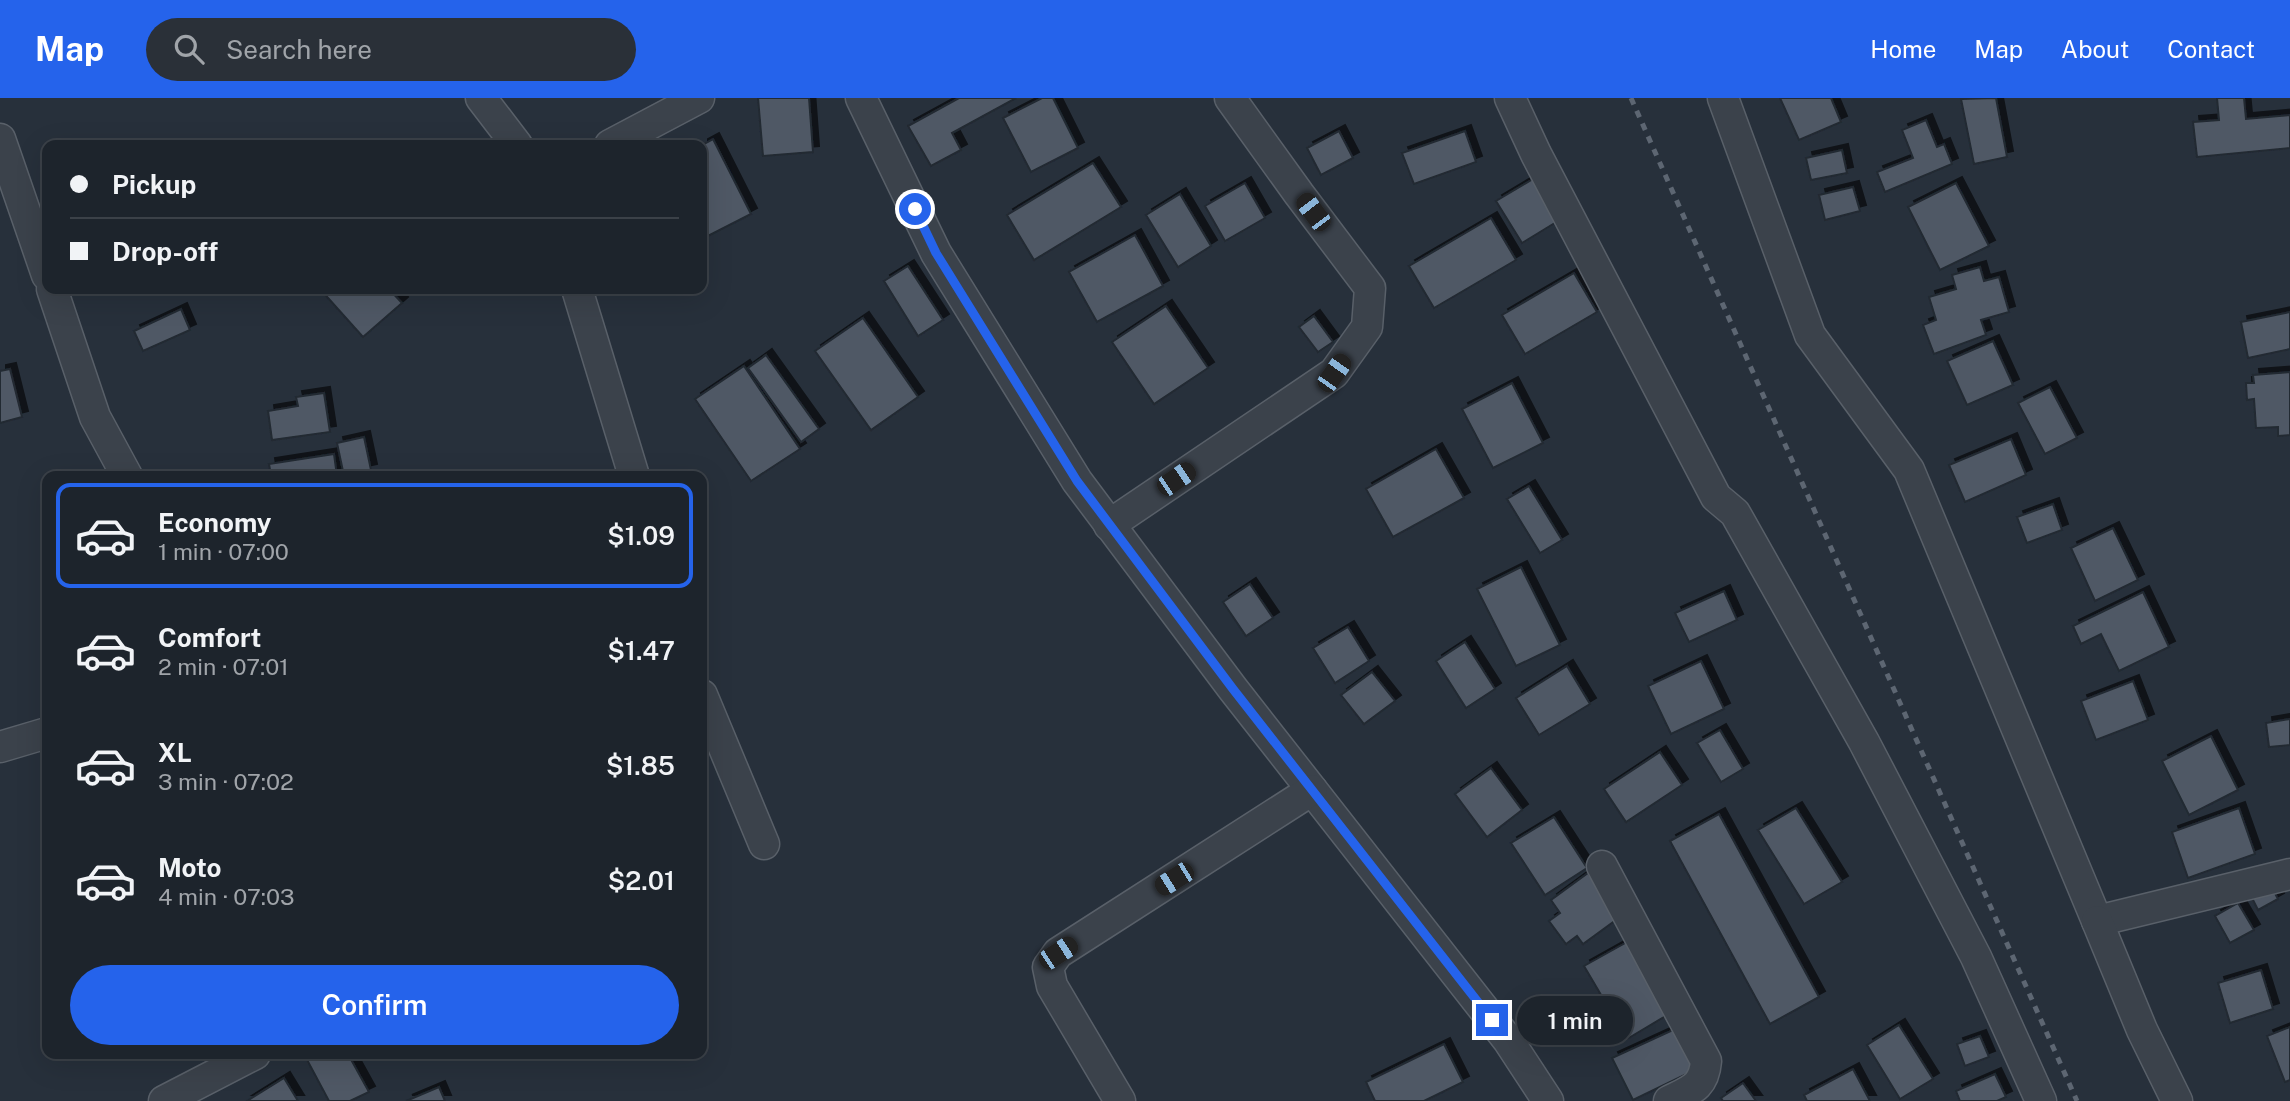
<!DOCTYPE html>
<html lang="en">
<head>
<meta charset="utf-8">
<style>
  body { margin:0; font-family:"Public Sans",sans-serif; background:#2a3038; color:#f1f3f6; height:100vh; display:flex; flex-direction:column; font-size:26px; white-space:nowrap }
  * { box-sizing:border-box; margin:0 }
  p { font-size:23px; color:#a0a4a9 }
  .icon { flex:none; width:38px; height:38px; fill:none; stroke:currentColor; stroke-width:2; stroke-linecap:round; stroke-linejoin:round }
  .map { position:relative; flex:1; overflow:hidden }
  .panel { position:absolute; left:42px; top:373px; width:665px; height:588px; display:flex; flex-direction:column; background:#1d242c; border-radius:14px; box-shadow:0 7px 28px #0002,0 0 0 2px #3b4148 }
  .panel>* { flex:none }
  .top-card { position:absolute; left:42px; top:42px; width:665px; height:154px; border-radius:14px; box-shadow:0 7px 28px #0002,0 0 0 2px #3b4148; display:grid; align-content:center; height:154px; padding:0 28px; background:#1d242c }
  .end { position:absolute; width:32px; height:32px; margin:-16px; border:9px solid #2563eb; background:#fff; box-shadow:0 0 0 4px #fff }
  .from { border-radius:50% }
  .bubble { position:absolute; height:49px; border-radius:24px; background:#1d242c; box-shadow:0 7px 28px #0002,0 0 0 2px #3b4148; font-size:23px; font-weight:600; line-height:49px; text-align:center }
  .car { position:absolute; width:21px; height:42px; margin:-21px -10px; border-radius:9px; box-shadow:0 0 5px 2px #0007; background:linear-gradient(#222 24%,#8ab4d8 0 40%,#222 0 76%,#8ab4d8 0 86%,#222 0) }
  .top-card b { display:flex; align-items:center; gap:24px; height:66px; font-size:26px }
  .top-card b+b { border-top:2px solid #3b4148 }
  .top-card i { width:18px; height:18px; background:#f1f3f6 }
  ul { padding:12px 0 0; list-style:none }
  li { display:flex; align-items:center; gap:21px; height:105px; margin:0 14px 10px; padding:0 14px; border:4px solid transparent; border-radius:14px }
  li div { flex:1 }
  li b { display:block; font-size:26px }
  li em { font-style:normal; font-weight:600 }
  li.active { border-color:#2563eb }
  li>.icon { width:63px; height:63px; stroke-width:1.5 }
  .action { display:flex; gap:14px; margin-top:auto; padding:14px 28px }
  .action a { flex:1; height:80px; border-radius:42px; background:#2563eb; color:#fff; font-size:28px; font-weight:600; line-height:80px; text-align:center }
  header { display:flex; align-items:center; gap:42px; box-sizing:border-box; height:98px; padding:0 35px; background:#2563eb; color:#fff }
  header strong { font-size:33px }
  nav { display:flex; gap:38px; margin-inline-start:auto; font-size:24px }
  .search { width:490px; height:63px; background:#2a3038; display:flex; align-items:center; gap:18px; box-sizing:border-box; padding:0 24px; border-radius:38px; color:#a0a4a9; font-size:26px }
  .map>svg:first-child { display:block }
  .building { fill:#505965; stroke:#222932; stroke-width:2; filter:url(#shadow) }
  .lines { fill:none; stroke-linecap:round; stroke-linejoin:round }
  .street-casing { stroke:#596069; stroke-width:33 }
  .street { stroke:#3b424b; stroke-width:30 }
  .rail { stroke:#5d6672; stroke-width:5; stroke-dasharray:7 7; stroke-linecap:butt }
  .route { stroke:#2563eb; stroke-width:9 }
</style>
</head>
<body>
<header>
<strong>Map</strong>
<div class="search"><svg class="icon" aria-label="search" viewBox="0 0 24 24"><circle cx="10" cy="10" r="6"/><path d="M15 15l6 6"/></svg>Search here</div>
<nav><a>Home</a><a>Map</a><a>About</a><a>Contact</a></nav>
</header>
<div class="map">
<svg width="2290" height="1003" viewBox="0 0 2290 1003">
  <defs>
    <filter id="shadow"><feDropShadow dx="6" dy="-6" stdDeviation="0" flood-color="#0009"/></filter>
  </defs>
  <rect width="100%" height="100%" fill="#27303b"/>
  <g class="building">
    <path d="M 758,0 L 809,0 L 813,54 L 763,58 Z"/>
    <path d="M 959,0 L 1016,0 L 952,35 L 961,52 L 931,68 L 908,28 Z"/>
    <path d="M 1042,0 L 1053,0 L 1078,50 L 1031,74 L 1003,20 Z"/>
    <path d="M 1780,0 L 1831,0 L 1841,24 L 1799,42 Z"/>
    <path d="M 1996,0 L 2007,59 L 1974,66 L 1961,1 Z"/>
    <path d="M 2217,0 L 2244,0 L 2246,21 L 2290,17 L 2290,50 L 2197,59 L 2193,24 L 2219,22 Z"/>
    <path d="M 1926,22 L 1937,49 L 1944,46 L 1952,66 L 1885,94 L 1877,74 L 1913,60 L 1902,32 Z"/>
    <path d="M 1339,33 L 1353,60 L 1321,77 L 1307,50 Z"/>
    <path d="M 1465,33 L 1476,64 L 1414,86 L 1402,55 Z"/>
    <path d="M 713,41 L 751,116 L 702,141 L 702,47 Z"/>
    <path d="M 1842,52 L 1847,75 L 1811,82 L 1806,60 Z"/>
    <path d="M 1093,65 L 1121,109 L 1034,162 L 1007,117 Z"/>
    <path d="M 1533,81 L 1558,123 L 1522,145 L 1496,103 Z"/>
    <path d="M 1245,85 L 1265,120 L 1225,143 L 1205,108 Z"/>
    <path d="M 1956,85 L 1989,148 L 1940,172 L 1908,109 Z"/>
    <path d="M 1853,89 L 1860,113 L 1825,122 L 1819,97 Z"/>
    <path d="M 1180,96 L 1211,148 L 1178,169 L 1146,117 Z"/>
    <path d="M 1491,120 L 1516,162 L 1434,210 L 1409,168 Z"/>
    <path d="M 1135,137 L 1163,188 L 1097,224 L 1069,174 Z"/>
    <path d="M 908,168 L 943,222 L 918,238 L 884,183 Z"/>
    <path d="M 1980,169 L 1984,183 L 1999,179 L 2009,214 L 1981,222 L 1986,237 L 1934,256 L 1923,227 L 1936,222 L 1929,199 L 1956,191 L 1952,177 Z"/>
    <path d="M 1574,175 L 1597,214 L 1525,256 L 1502,217 Z"/>
    <path d="M 320,191 L 389,191 L 402,205 L 363,239 Z"/>
    <path d="M 1166,208 L 1208,270 L 1154,306 L 1112,244 Z"/>
    <path d="M 181,211 L 190,232 L 143,253 L 134,233 Z"/>
    <path d="M 2290,214 L 2290,251 L 2248,260 L 2241,224 Z"/>
    <path d="M 1314,218 L 1333,244 L 1318,254 L 1299,229 Z"/>
    <path d="M 863,220 L 918,299 L 871,332 L 815,253 Z"/>
    <path d="M 1993,243 L 2013,287 L 1967,307 L 1947,263 Z"/>
    <path d="M 766,257 L 819,331 L 801,344 L 748,270 Z"/>
    <path d="M 744,268 L 800,351 L 751,383 L 695,301 Z"/>
    <path d="M 10,271 L 22,319 L 0,325 L 0,273 Z"/>
    <path d="M 2290,274 L 2290,337 L 2278,338 L 2278,329 L 2256,330 L 2254,301 L 2247,302 L 2246,285 L 2254,285 L 2253,277 Z"/>
    <path d="M 1512,285 L 1543,345 L 1493,370 L 1462,311 Z"/>
    <path d="M 2050,289 L 2077,340 L 2045,356 L 2018,305 Z"/>
    <path d="M 324,295 L 330,334 L 272,342 L 268,313 L 298,308 L 296,299 Z"/>
    <path d="M 364,339 L 371,372 L 344,378 L 337,345 Z"/>
    <path d="M 2011,341 L 2026,377 L 1965,404 L 1949,367 Z"/>
    <path d="M 1436,351 L 1464,400 L 1393,439 L 1366,391 Z"/>
    <path d="M 334,356 L 337,378 L 271,378 L 269,366 Z"/>
    <path d="M 1529,388 L 1562,442 L 1540,455 L 1507,401 Z"/>
    <path d="M 2053,406 L 2062,432 L 2027,445 L 2017,419 Z"/>
    <path d="M 2113,430 L 2138,482 L 2095,503 L 2071,450 Z"/>
    <path d="M 1521,469 L 1560,547 L 1516,568 L 1477,491 Z"/>
    <path d="M 1250,486 L 1273,520 L 1246,538 L 1223,504 Z"/>
    <path d="M 1724,493 L 1737,522 L 1689,544 L 1675,515 Z"/>
    <path d="M 2143,494 L 2169,549 L 2119,573 L 2101,536 L 2081,546 L 2073,528 Z"/>
    <path d="M 1348,529 L 1369,563 L 1335,585 L 1313,550 Z"/>
    <path d="M 1465,544 L 1495,591 L 1466,610 L 1436,563 Z"/>
    <path d="M 1701,563 L 1724,611 L 1671,636 L 1648,588 Z"/>
    <path d="M 1567,568 L 1590,606 L 1539,637 L 1516,600 Z"/>
    <path d="M 1372,574 L 1395,603 L 1364,626 L 1341,597 Z"/>
    <path d="M 2133,583 L 2148,622 L 2096,642 L 2081,603 Z"/>
    <path d="M 2290,621 L 2290,647 L 2269,649 L 2266,625 Z"/>
    <path d="M 1720,632 L 1743,671 L 1721,684 L 1697,645 Z"/>
    <path d="M 2211,638 L 2238,692 L 2189,717 L 2162,663 Z"/>
    <path d="M 1660,654 L 1682,687 L 1626,724 L 1604,691 Z"/>
    <path d="M 1491,670 L 1522,712 L 1487,739 L 1455,696 Z"/>
    <path d="M 1796,710 L 1842,784 L 1804,806 L 1758,732 Z"/>
    <path d="M 2239,710 L 2255,756 L 2188,780 L 2172,734 Z"/>
    <path d="M 1719,716 L 1819,899 L 1770,926 L 1670,743 Z"/>
    <path d="M 1554,719 L 1587,770 L 1545,797 L 1511,745 Z"/>
    <path d="M 1588,775 L 1620,819 L 1583,846 L 1577,838 L 1566,846 L 1549,823 L 1560,815 L 1551,802 Z"/>
    <path d="M 2270,786 L 2278,801 L 2258,812 L 2250,796 Z"/>
    <path d="M 2238,805 L 2254,832 L 2230,845 L 2215,818 Z"/>
    <path d="M 1627,844 L 1669,916 L 1627,941 L 1584,868 Z"/>
    <path d="M 2261,872 L 2273,911 L 2230,925 L 2218,885 Z"/>
    <path d="M 1899,927 L 1933,981 L 1900,1001 L 1867,947 Z"/>
    <path d="M 2290,929 L 2290,982 L 2285,984 L 2267,938 Z"/>
    <path d="M 1675,931 L 1695,972 L 1633,1002 L 1612,960 Z"/>
    <path d="M 1980,938 L 1989,959 L 1965,968 L 1957,946 Z"/>
    <path d="M 1444,946 L 1463,984 L 1424,1003 L 1375,1003 L 1366,984 Z"/>
    <path d="M 310,956 L 348,956 L 369,994 L 350,1003 L 329,1003 L 305,958 Z"/>
    <path d="M 1853,971 L 1870,1003 L 1807,1003 L 1804,997 Z"/>
    <path d="M 1995,976 L 2006,999 L 1997,1003 L 1960,1003 L 1956,993 Z"/>
    <path d="M 284,980 L 298,1003 L 247,1003 Z"/>
    <path d="M 1743,985 L 1756,1003 L 1723,1003 L 1721,1000 Z"/>
    <path d="M 439,989 L 445,1003 L 406,1003 Z"/>
  </g>
  <g class="lines">
    <g class="street-casing">
      <g id="street">
        <path d="M 481,0 L 517,47"/>
        <path d="M 861,0 L 936,155 L 1077,383 L 1233,591 L 1508,942 L 1548,1003"/>
        <path d="M 1510,0 L 1536,56 L 1716,399 L 1735,415 L 1864,644 L 1976,859 L 2041,1003"/>
        <path d="M 1723,0 L 1810,237 L 1909,372 L 2097,823 L 2290,776"/>
        <path d="M 0,41 L 47,177"/>
        <path d="M 610,47 L 699,0"/>
        <path d="M 52,191 L 95,319 L 127,378"/>
        <path d="M 577,191 L 634,378"/>
        <path d="M 1109,427 L 1334,275 L 1367,229 L 1370,190 L 1299,96 L 1230,0"/>
        <path d="M 702,597 L 764,746"/>
        <path d="M 0,649 L 47,635"/>
        <path d="M 1602,768 L 1706,963 C 1704,989 1691,992 1669,1003"/>
        <path d="M 2097,823 L 2142,932 L 2177,1003"/>
        <path d="M 164,1003 L 255,956"/>
        <path d="M 1120,1003 L 1052,888 L 1048,869 L 1058,855 L 1312,692"/>
      </g>
    </g>
    <use href="#street" class="street"/>
    <path class="rail" d="M 1631,0 L 2077,1003"/>
  </g>
  <g class="lines">
    <path class="route" d="M 915,111 L 936,155 L 1077,383 L 1233,591 L 1492,922"/>
  </g>
</svg>
<i class="end from" style="left:915px;top:111px"></i>
<i class="end" style="left:1492px;top:922px"></i>
<div class="bubble" style="left:1517px;top:898px;width:116px">1 min</div>
<i class="car" style="left:1313px;top:114px;rotate:323deg"></i>
<i class="car" style="left:1334px;top:275px;rotate:35deg"></i>
<i class="car" style="left:1176px;top:381px;rotate:56deg"></i>
<i class="car" style="left:1174px;top:781px;rotate:238deg"></i>
<i class="car" style="left:1058px;top:855px;rotate:57deg"></i>
<div class="top-card">
<b><i class="from"></i>Pickup</b>
<b><i></i>Drop-off</b>
</div>
<section class="panel">
<ul>
<li class="active"><svg class="icon" aria-label="car" viewBox="0 0 24 24"><path d="M5 17H2v-5l4-1 3-4h7l3 4 3 1v5h-3M9 17h6M6 11h13"/><circle cx="7" cy="17" r="2"/><circle cx="17" cy="17" r="2"/></svg><div><b>Economy</b><p>1 min · 07:00</p></div><em>$1.09</em></li>
<li><svg class="icon" aria-label="car" viewBox="0 0 24 24"><path d="M5 17H2v-5l4-1 3-4h7l3 4 3 1v5h-3M9 17h6M6 11h13"/><circle cx="7" cy="17" r="2"/><circle cx="17" cy="17" r="2"/></svg><div><b>Comfort</b><p>2 min · 07:01</p></div><em>$1.47</em></li>
<li><svg class="icon" aria-label="car" viewBox="0 0 24 24"><path d="M5 17H2v-5l4-1 3-4h7l3 4 3 1v5h-3M9 17h6M6 11h13"/><circle cx="7" cy="17" r="2"/><circle cx="17" cy="17" r="2"/></svg><div><b>XL</b><p>3 min · 07:02</p></div><em>$1.85</em></li>
<li><svg class="icon" aria-label="car" viewBox="0 0 24 24"><path d="M5 17H2v-5l4-1 3-4h7l3 4 3 1v5h-3M9 17h6M6 11h13"/><circle cx="7" cy="17" r="2"/><circle cx="17" cy="17" r="2"/></svg><div><b>Moto</b><p>4 min · 07:03</p></div><em>$2.01</em></li>
</ul>
<div class="action"><a>Confirm</a></div>
</section>
</div>
</body>
</html>
